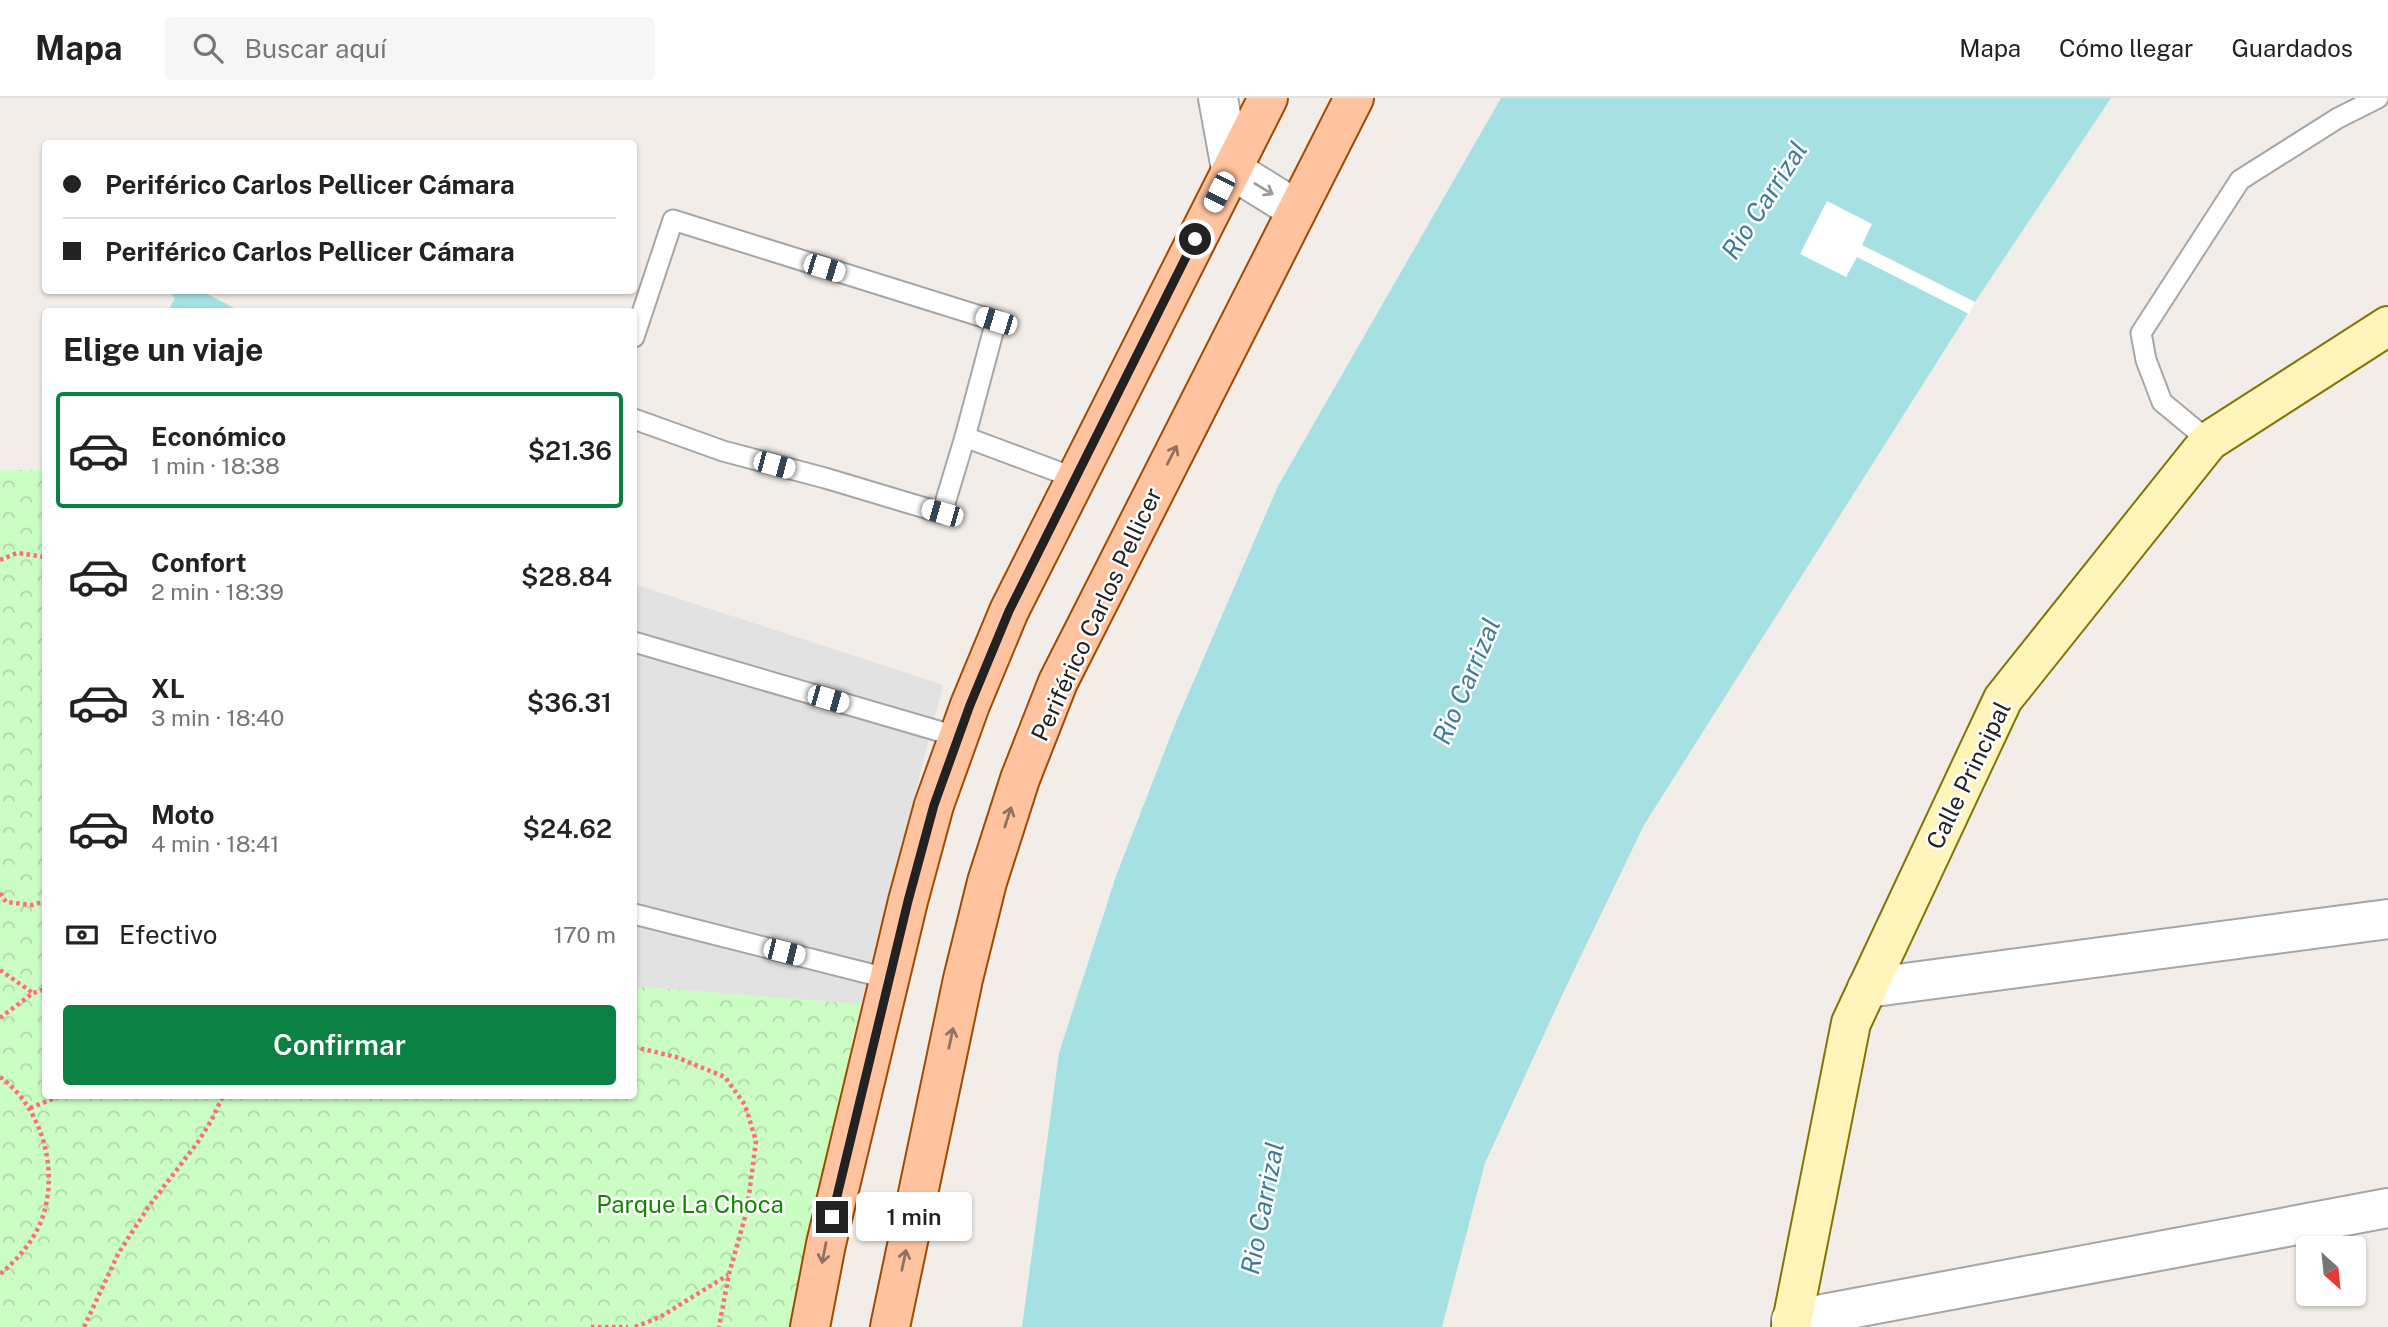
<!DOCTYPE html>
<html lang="es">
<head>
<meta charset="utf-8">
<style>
  body { margin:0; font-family:"Public Sans",sans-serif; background:#f6f6f6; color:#222; height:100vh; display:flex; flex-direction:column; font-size:26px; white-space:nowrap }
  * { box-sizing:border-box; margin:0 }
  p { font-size:23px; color:#767676 }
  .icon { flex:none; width:38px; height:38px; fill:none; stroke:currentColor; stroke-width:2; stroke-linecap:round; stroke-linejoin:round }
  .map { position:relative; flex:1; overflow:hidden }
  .drawer { position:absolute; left:42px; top:210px; width:595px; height:791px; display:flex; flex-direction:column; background:#fff; border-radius:7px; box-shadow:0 2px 5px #0004 }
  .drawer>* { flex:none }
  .banner { position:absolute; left:42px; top:42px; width:595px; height:154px; border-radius:7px; box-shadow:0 2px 5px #0004; display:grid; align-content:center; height:154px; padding:0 21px; background:#fff }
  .needle { width:46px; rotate:153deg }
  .fabs { position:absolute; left:2296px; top:1138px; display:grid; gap:14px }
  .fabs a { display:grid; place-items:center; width:70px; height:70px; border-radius:7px; background:#fff; box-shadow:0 2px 5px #0004; font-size:35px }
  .end { position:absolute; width:32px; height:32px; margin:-16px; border:9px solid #222; background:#fff; box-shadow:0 0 0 4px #fff }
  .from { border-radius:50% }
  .bubble { position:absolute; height:49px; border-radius:7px; background:#fff; box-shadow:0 2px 5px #0004; font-size:23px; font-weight:600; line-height:49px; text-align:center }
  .car { position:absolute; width:21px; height:42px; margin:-21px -10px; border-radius:9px; box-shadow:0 0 5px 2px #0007; background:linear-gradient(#fff 24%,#345 0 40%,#fff 0 76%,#345 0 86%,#fff 0) }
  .banner b { display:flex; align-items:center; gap:24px; height:66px; font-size:26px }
  .banner b+b { border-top:2px solid #e0e0e0 }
  .banner i { width:18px; height:18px; background:#222 }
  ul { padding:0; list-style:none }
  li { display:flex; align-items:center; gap:21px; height:116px; margin:0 14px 10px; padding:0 7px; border:4px solid transparent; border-radius:7px }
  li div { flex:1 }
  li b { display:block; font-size:26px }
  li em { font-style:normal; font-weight:600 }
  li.current { border-color:#0b8043 }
  li>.icon { width:63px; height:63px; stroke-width:1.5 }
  h2 { padding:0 21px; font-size:32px; line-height:84px }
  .pay { display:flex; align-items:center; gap:18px; height:77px; padding:0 21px; font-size:26px }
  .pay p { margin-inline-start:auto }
  .cta { display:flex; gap:14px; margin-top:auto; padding:14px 21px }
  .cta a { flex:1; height:80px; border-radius:7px; background:#0b8043; color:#fff; font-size:28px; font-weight:600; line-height:80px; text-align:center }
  header { display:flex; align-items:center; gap:42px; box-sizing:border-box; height:98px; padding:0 35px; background:#fff; border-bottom:2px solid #e0e0e0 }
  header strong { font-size:33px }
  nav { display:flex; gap:38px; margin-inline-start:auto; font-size:24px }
  .search { width:490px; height:63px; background:#f6f6f6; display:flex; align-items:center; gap:18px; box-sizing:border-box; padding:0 24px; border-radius:7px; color:#767676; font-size:26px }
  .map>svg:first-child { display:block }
  .park { fill:url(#park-crowns) }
  .parking { fill:#e2e2e2 }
  .water { fill:#a5e1e3 }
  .pier { fill:#fff }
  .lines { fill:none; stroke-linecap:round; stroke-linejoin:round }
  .service-casing { stroke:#a6a6a6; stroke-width:23 }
  .minor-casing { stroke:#a6a6a6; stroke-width:42 }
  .tertiary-casing { stroke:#a6a6a6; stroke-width:42 }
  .secondary-casing { stroke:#817600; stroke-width:42 }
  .primary-casing { stroke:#9f4b00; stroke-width:42 }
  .path { stroke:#ff6c7b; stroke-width:4.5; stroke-dasharray:3.5 3.5; stroke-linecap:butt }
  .service { stroke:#fff; stroke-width:19 }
  .minor { stroke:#fff; stroke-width:38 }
  .tertiary { stroke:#fff; stroke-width:38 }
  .secondary { stroke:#fff4ba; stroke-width:38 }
  .primary { stroke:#ffc3a0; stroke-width:38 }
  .oneway { stroke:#9c9c9c }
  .oneway2 { stroke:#907261 }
  .route { stroke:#222; stroke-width:9 }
  .labels { text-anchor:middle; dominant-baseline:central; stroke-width:5; stroke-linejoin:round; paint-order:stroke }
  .street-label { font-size:24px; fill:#222; stroke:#fff }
  .park-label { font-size:24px; fill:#138704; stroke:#fff }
  .water-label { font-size:26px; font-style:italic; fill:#3b7c99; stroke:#fff }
</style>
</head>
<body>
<header>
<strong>Mapa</strong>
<div class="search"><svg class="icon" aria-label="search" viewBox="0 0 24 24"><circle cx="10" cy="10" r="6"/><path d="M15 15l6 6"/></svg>Buscar aquí</div>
<nav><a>Mapa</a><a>Cómo llegar</a><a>Guardados</a></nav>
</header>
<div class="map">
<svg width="2388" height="1229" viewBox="0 0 2388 1229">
  <defs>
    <pattern id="park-crowns" width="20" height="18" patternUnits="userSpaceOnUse" patternTransform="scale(1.75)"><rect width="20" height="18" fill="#cafec3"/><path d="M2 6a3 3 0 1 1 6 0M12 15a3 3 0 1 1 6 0" fill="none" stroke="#add9a7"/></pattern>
  </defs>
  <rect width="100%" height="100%" fill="#f2ede8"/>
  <path class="park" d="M 0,372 L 45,372 L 46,998 L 634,998 L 634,888 L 861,906 L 789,1229 L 0,1229 Z"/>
  <path class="parking" d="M 634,486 L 943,587 L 861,906 L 634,888 Z"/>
  <g class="water">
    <path d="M 1501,0 L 2111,0 L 1975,204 L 1644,727 L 1564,893 L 1485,1065 L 1442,1229 L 1022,1229 L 1059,955 L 1116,778 L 1176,624 L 1278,388 Z"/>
    <path d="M 168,192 L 201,193 L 240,213 L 168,213 L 175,200 Z"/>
  </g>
  <path class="pier" d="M 1827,103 L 1872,126 L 1862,147 L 1975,204 L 1969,216 L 1857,159 L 1846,179 L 1800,156 Z"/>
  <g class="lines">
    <g class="service-casing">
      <g id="service">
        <path d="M 634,239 L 673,122 L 996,223 L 965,339"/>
        <path d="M 634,321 L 723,353 L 825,380 L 942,415 L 965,339 L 1075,380"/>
        <path d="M 2209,343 L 2162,304 L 2146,262 L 2141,235 L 2240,82 L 2338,20 L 2378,0"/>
        <path d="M 634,544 L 959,639"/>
        <path d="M 634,816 L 890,881"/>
      </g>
    </g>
    <g class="minor-casing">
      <g id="minor">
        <path d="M 1867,890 L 2388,821"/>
        <path d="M 1791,1222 L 2388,1110"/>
      </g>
    </g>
    <g class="tertiary-casing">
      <path id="tertiary" d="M 1218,0 L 1231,71 L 1297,112"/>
    </g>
    <g class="secondary-casing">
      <path id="secondary" d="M 1791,1229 L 1851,925 L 2003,601 L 2209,343 L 2388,228"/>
    </g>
    <g class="primary-casing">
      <g id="primary">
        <path d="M 810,1229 L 826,1146 L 908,803 L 934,707 L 970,607 L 1009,513 L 1268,0"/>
        <path d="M 890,1229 L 963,881 L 987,784 L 1020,681 L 1058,584 L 1354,0"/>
      </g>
    </g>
    <g class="path">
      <path d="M 0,462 L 17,455 L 46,459"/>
      <path d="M 0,795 L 6,804 L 32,807 L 46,803"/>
      <path d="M 0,872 L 33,895"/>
      <path d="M 0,920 L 33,895 L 46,891"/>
      <path d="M 634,949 L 676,959 L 725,979 L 745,1007 L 756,1043 L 747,1112 L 729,1176 L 719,1229"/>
      <path d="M 0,979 C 43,1010 61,1076 40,1126 C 31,1146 17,1162 0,1176"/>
      <path d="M 30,1010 L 60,998"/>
      <path d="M 84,1229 L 118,1156 L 149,1108 L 198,1044 L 211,1023 L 223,998"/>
      <path d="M 591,1229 L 628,1229"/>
      <path d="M 635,1229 L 660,1219 L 728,1177"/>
    </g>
    <use href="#service" class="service"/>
    <use href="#minor" class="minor"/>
    <use href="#tertiary" class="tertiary"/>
    <use href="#secondary" class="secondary"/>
    <use href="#primary" class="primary"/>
  </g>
  <defs><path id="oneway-shaft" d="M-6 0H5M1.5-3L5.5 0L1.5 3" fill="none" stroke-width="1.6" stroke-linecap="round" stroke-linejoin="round" transform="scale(1.75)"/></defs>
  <use class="oneway" href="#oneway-shaft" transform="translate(1264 91) rotate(31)"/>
  <g class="oneway2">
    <use href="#oneway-shaft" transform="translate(1172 357) rotate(-63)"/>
    <use href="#oneway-shaft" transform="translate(1008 719) rotate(-72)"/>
    <use href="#oneway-shaft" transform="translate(951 940) rotate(-78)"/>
    <use href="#oneway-shaft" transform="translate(824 1155) rotate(101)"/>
    <use href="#oneway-shaft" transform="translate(904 1162) rotate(-78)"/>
  </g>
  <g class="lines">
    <path class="route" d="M 832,1119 L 908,803 L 934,707 L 970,607 L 1009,513 L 1195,141"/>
  </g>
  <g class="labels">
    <g class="street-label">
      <text transform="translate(1096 516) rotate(-65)">Periférico Carlos Pellicer</text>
      <text transform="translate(1968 677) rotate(-64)">Calle Principal</text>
    </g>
    <g class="park-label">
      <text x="690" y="1106">Parque La Choca</text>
    </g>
    <g class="water-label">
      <text transform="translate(1764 102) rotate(-57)">Rio Carrizal</text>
      <text transform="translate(1466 583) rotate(-67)">Rio Carrizal</text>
      <text transform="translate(1262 1110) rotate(-79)">Rio Carrizal</text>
    </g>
  </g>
</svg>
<div class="fabs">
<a><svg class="needle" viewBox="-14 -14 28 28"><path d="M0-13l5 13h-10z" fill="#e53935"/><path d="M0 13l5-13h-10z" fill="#767676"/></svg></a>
</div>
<i class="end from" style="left:1195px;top:141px"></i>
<i class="end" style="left:832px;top:1119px"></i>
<div class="bubble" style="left:856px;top:1094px;width:116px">1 min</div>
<i class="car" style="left:1219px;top:94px;rotate:207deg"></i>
<i class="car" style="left:824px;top:170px;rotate:107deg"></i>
<i class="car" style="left:996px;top:223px;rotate:287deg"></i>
<i class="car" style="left:774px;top:367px;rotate:105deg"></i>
<i class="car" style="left:942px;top:415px;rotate:286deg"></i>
<i class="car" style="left:828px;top:601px;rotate:106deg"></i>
<i class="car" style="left:784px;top:854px;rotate:104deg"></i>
<div class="banner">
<b><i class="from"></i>Periférico Carlos Pellicer Cámara</b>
<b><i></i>Periférico Carlos Pellicer Cámara</b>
</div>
<section class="drawer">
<h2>Elige un viaje</h2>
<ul>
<li class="current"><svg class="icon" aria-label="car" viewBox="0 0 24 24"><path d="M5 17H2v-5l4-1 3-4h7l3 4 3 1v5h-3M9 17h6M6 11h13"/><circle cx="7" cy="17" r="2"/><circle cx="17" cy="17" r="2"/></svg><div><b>Económico</b><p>1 min · 18:38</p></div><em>$21.36</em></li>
<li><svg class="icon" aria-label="car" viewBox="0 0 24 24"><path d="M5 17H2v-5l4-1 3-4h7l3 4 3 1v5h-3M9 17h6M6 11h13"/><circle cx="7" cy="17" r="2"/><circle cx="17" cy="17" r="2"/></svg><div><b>Confort</b><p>2 min · 18:39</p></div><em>$28.84</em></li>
<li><svg class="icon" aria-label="car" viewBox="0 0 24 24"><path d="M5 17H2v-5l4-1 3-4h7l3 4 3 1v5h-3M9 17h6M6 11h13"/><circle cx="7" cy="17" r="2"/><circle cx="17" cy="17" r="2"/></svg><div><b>XL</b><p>3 min · 18:40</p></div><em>$36.31</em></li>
<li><svg class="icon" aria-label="car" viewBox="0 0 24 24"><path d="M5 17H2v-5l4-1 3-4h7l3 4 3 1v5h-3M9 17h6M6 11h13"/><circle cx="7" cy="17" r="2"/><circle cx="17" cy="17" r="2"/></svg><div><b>Moto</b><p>4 min · 18:41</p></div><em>$24.62</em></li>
</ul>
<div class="pay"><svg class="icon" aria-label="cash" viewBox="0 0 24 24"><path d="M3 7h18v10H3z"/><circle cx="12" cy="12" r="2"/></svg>Efectivo<p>170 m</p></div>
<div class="cta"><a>Confirmar</a></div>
</section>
</div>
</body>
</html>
